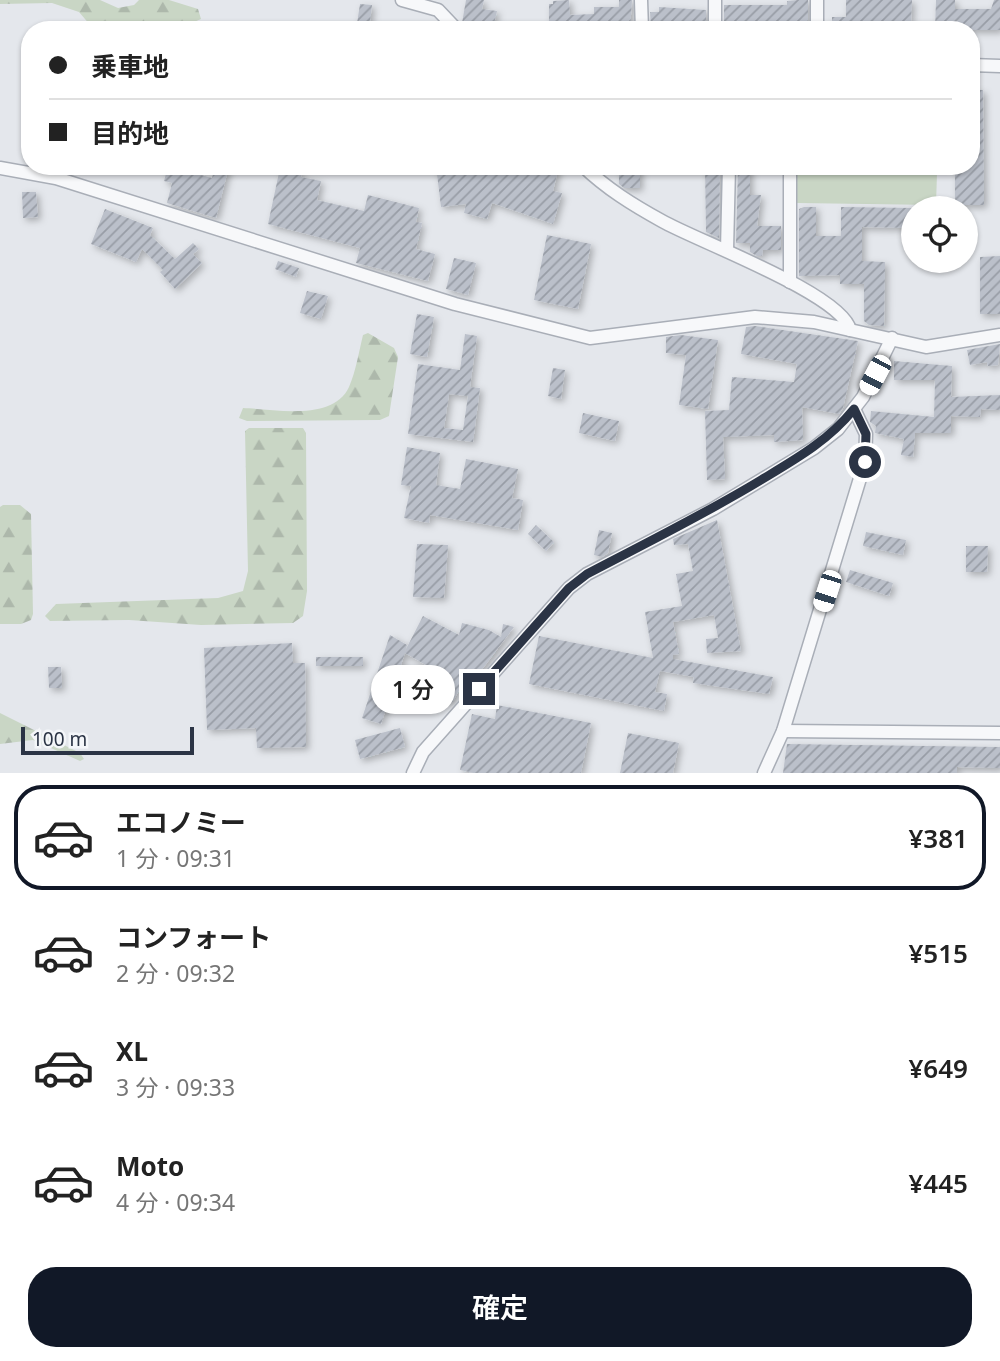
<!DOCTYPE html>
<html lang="ja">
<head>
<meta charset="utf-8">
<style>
  body { margin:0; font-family:"Noto Sans","Noto Sans JP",sans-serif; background:#f6f6f6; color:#222; height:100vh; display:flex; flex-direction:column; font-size:26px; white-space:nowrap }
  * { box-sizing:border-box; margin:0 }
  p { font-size:23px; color:#767676 }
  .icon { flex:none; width:38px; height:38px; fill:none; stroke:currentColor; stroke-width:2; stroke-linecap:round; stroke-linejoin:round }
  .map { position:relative; height:773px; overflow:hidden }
  .drawer { display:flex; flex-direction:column; background:#fff; flex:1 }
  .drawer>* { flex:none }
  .guide { position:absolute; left:21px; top:21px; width:959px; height:154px; border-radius:28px; box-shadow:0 2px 5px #0004; display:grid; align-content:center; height:154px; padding:0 28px; background:#fff }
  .fabs { position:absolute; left:901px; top:196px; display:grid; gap:14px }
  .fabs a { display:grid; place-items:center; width:77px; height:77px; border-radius:50%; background:#fff; box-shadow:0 2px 5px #0004; font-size:35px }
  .scale { position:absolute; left:21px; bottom:18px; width:173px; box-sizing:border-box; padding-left:7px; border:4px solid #2b3445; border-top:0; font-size:19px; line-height:24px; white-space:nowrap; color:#2b3445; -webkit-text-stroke:5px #f4f6f9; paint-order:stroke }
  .end { position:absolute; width:32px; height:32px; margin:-16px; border:9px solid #2b3445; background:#fff; box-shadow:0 0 0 4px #fff }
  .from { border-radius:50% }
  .bubble { position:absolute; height:49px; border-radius:24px; background:#fff; box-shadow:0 2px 5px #0004; font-size:23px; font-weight:600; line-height:49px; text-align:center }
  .car { position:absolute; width:21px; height:42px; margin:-21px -10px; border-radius:9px; box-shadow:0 0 5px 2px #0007; background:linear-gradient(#fff 24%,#345 0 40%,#fff 0 76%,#345 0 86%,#fff 0) }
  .guide b { display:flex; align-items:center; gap:24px; height:66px; font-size:26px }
  .guide b+b { border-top:2px solid #e0e0e0 }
  .guide i { width:18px; height:18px; background:#222 }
  ul { padding:12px 0 0; list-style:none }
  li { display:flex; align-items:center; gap:21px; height:105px; margin:0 14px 10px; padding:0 14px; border:4px solid transparent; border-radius:28px }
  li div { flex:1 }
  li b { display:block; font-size:26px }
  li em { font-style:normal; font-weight:600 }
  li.on { border-color:#111827 }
  li>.icon { width:63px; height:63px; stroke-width:1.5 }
  .cta { display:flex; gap:14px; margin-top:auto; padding:14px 28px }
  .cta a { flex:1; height:80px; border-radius:28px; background:#111827; color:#fff; font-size:28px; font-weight:600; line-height:80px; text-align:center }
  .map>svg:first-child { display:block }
  .grass { fill:#c9d6c5 }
  .forest { fill:url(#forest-firs) }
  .building { fill:url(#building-hatch); fill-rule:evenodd; filter:url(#shadow) }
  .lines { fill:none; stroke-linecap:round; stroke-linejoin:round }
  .street-casing { stroke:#a9aeb7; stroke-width:15 }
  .street { stroke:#f7f8fa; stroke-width:12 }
  .route { stroke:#2b3445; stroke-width:9 }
</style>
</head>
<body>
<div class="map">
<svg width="1000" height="773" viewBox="0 0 1000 773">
  <defs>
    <pattern id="forest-firs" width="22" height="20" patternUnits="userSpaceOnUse" patternTransform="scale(1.75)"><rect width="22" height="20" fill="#c9d6c5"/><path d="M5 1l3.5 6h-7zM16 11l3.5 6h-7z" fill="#adb8ab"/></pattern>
    <pattern id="building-hatch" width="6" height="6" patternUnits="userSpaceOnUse" patternTransform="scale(1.75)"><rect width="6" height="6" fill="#bbc0ca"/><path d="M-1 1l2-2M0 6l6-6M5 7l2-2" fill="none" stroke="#989da6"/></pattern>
    <filter id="shadow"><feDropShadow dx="3" dy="3" stdDeviation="3.5" flood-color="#0004"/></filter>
  </defs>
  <rect width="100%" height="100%" fill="#e4e7ec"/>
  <path class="grass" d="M 797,166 L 874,171 L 874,166 L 950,166 L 950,173 L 937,173 L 936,205 L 797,203 Z"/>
  <g class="forest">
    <path d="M 0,0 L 100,0 L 118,8 L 134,5 L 139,0 L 169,0 L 198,9 L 201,19 L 178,29 L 103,30 L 91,26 L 79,12 L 52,3 L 0,4 Z"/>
    <path d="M 368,333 L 394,348 L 398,357 L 389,416 L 380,420 L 247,421 L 239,418 L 243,408 C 273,409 333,422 349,387 C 356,371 359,351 363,335 Z"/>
    <path d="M 249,428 L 303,428 L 306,433 L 307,591 L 303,616 L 293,623 L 201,625 L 129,620 L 50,621 L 45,616 L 56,604 L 218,598 L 243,591 L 248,571 L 245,431 Z"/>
    <path d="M 3,505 L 20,505 L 31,514 L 33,614 L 31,620 L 21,624 L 0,624 L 0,507 Z"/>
    <path d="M 0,713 L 80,753 L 84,759 L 80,761 L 33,740 L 0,744 Z"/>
  </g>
  <g class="building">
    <path d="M 466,0 L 484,0 L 482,9 L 497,11 L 494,24 L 483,22 L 482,27 L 462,23 Z"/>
    <path d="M 569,0 L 570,15 L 594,14 L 594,7 L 619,7 L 619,0 L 632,0 L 630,30 L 549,30 L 549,4 L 553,4 L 553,1 Z"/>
    <path d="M 798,0 L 808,0 L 808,27 L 724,30 L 724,5 L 787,5 L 787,1 Z"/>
    <path d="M 846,0 L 912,0 L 911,22 L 887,21 L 887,30 L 832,30 L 832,17 L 846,17 Z"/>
    <path d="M 936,0 L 955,0 L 955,9 L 991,9 L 994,0 L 1000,0 L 1000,30 L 935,30 Z"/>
    <path d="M 360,4 L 372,5 L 369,30 L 356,30 Z"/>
    <path d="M 659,7 L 706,10 L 706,30 L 651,30 L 650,12 L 659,12 Z"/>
    <path d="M 971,90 L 983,90 L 984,205 L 955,205 L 955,166 L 971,166 Z"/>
    <path d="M 168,166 L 212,178 L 215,166 L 229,166 L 216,218 L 167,203 L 172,183 L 164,181 Z"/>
    <path d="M 436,166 L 459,166 L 478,171 L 480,166 L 559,166 L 553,191 L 562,193 L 553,224 L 492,203 L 487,219 L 464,213 L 466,204 L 441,207 Z"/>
    <path d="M 619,166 L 640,166 L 640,188 L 624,188 L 619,184 Z"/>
    <path d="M 705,166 L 720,166 L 719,238 L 706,232 Z"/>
    <path d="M 738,166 L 750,166 L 750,195 L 761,195 L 757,226 L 781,226 L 781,250 L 763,250 L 762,256 L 757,256 L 750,252 L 750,243 L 736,243 Z"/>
    <path d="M 280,168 L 302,172 L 301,177 L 321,181 L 317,200 L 364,211 L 368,195 L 419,208 L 416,222 L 422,223 L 416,249 L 435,254 L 428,281 L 356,263 L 360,248 L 268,224 Z"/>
    <path d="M 22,192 L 36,192 L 38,217 L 23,218 Z"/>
    <path d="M 804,207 L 816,207 L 816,236 L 841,236 L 841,207 L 914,208 L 914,228 L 862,227 L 862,261 L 885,262 L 884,326 L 869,325 L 864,321 L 864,284 L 840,284 L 840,275 L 799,276 L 799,209 Z"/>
    <path d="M 105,209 L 153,228 L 150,235 L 175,259 L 193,243 L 199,249 L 193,254 L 202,263 L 175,289 L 160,272 L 163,270 L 142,249 L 136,262 L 91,244 Z"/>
    <path d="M 547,235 L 591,244 L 578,309 L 534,300 Z"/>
    <path d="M 1000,256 L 1000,314 L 980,314 L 980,257 Z"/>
    <path d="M 454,258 L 476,263 L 468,295 L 446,289 Z"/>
    <path d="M 278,261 L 299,268 L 296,277 L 275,269 Z"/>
    <path d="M 307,291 L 328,296 L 321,319 L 300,313 Z"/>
    <path d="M 417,314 L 434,317 L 427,357 L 410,354 Z"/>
    <path d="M 755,326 L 858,341 L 843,408 L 839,414 L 802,407 L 803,440 L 774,442 L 774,435 L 723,437 L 725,479 L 707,480 L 705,411 L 729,410 L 732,377 L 794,382 L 797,364 L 741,354 L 746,327 Z"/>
    <path d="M 465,334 L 477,336 L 470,387 L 480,388 L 473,442 L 408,434 L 418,364 L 460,370 ZM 449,394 L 468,396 L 463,430 L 444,428 Z"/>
    <path d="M 681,335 L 718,340 L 708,409 L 679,405 L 686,355 L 666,353 L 666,337 Z"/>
    <path d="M 1000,344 L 998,365 L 988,366 L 987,362 L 970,365 L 967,350 Z"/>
    <path d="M 894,361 L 952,366 L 951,397 L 1000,395 L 1000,410 L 981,409 L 980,417 L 951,416 L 951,433 L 915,433 L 913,457 L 901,455 L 904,439 L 875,433 L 876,426 L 870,422 L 871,411 L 934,417 L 935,380 L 894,380 Z"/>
    <path d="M 553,368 L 565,370 L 561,399 L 548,396 Z"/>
    <path d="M 583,413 L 619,421 L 615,441 L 579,433 Z"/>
    <path d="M 407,447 L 440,453 L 436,485 L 460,489 L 466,459 L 518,469 L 512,498 L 523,500 L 518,530 L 430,515 L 429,523 L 404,518 L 411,486 L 401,485 Z"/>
    <path d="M 717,520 L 741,651 L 707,653 L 706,639 L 718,638 L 714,615 L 673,622 L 679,654 L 673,655 L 673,659 L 773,677 L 769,694 L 693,683 L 694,677 L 660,671 L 655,692 L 667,694 L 664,711 L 529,684 L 539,636 L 653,658 L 645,612 L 682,606 L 676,574 L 693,571 L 688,544 L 674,545 L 673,539 Z"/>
    <path d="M 536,525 L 554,542 L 546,551 L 528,534 Z"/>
    <path d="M 599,530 L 612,533 L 608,553 L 602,557 L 594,555 Z"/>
    <path d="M 866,532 L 906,540 L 903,555 L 863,546 Z"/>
    <path d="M 417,544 L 448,545 L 444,598 L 413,597 Z"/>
    <path d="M 966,546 L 988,546 L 987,572 L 966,572 Z"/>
    <path d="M 850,570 L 893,583 L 889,596 L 846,582 Z"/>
    <path d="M 423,616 L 459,635 L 462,623 L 489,630 L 501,637 L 503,624 L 514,627 L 468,688 L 462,685 L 452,703 L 428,691 L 438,672 L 405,653 L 381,724 L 362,718 L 390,635 L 407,645 L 405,651 Z"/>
    <path d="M 292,643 L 293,663 L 305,663 L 306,747 L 257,748 L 256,728 L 207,730 L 204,648 Z"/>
    <rect x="316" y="657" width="47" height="9"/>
    <path d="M 48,667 L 61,667 L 62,688 L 49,688 Z"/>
    <path d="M 497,705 L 591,723 L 581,773 L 474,773 L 460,770 L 472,714 L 495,719 Z"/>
    <path d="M 400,728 L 405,747 L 360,759 L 355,740 Z"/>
    <path d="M 628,733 L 679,743 L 673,773 L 620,773 Z"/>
    <path d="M 787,744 L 1000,747 L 1000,768 L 957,767 L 957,773 L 783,773 Z"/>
  </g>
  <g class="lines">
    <g class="street-casing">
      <g id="street">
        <path d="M 402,0 L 438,10 L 457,30"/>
        <path d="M 641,0 L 642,30"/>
        <path d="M 715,0 L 715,30"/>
        <path d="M 817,0 L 817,30"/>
        <path d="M 971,65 L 1000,66"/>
        <path d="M 583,166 C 607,189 633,205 662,221 C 697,241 842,294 850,330"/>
        <path d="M 0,168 L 56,178 L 455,304 L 590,338 L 755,317 L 814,322 L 926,347 L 1000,335"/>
        <path d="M 727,250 L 729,166"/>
        <path d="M 790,282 L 790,166"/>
        <path d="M 783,731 L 1000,733"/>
        <path d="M 413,773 L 423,752 L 569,588 L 587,574 L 713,509 L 814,448 L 838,429 L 863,397 L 892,338"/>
        <path d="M 764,773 L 783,731 L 865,462 L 866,434 L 854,409"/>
      </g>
    </g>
    <use href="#street" class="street"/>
  </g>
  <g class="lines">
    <path class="route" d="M 479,689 L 569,588 L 587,574 C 646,543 705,514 761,480 C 796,459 828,441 854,409 L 866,434 L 865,462"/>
  </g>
</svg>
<div class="fabs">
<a><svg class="icon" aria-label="locate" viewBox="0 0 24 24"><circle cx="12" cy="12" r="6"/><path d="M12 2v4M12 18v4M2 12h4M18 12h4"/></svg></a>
</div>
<div class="scale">100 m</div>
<i class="end from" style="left:865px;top:462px"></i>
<i class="end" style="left:479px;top:689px"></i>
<div class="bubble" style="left:371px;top:665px;width:84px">1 分</div>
<i class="car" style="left:875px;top:375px;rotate:208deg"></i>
<i class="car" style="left:827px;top:591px;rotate:198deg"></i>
<div class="guide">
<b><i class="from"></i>乗車地</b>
<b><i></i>目的地</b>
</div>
</div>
<section class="drawer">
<ul>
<li class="on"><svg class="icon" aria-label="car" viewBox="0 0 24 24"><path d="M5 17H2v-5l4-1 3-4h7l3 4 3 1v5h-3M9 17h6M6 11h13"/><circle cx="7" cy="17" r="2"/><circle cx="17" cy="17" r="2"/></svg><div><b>エコノミー</b><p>1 分 · 09:31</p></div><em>¥381</em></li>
<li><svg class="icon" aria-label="car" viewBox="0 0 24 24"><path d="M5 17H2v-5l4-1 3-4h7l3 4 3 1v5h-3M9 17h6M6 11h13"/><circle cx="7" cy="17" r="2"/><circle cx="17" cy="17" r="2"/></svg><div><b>コンフォート</b><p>2 分 · 09:32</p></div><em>¥515</em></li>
<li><svg class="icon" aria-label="car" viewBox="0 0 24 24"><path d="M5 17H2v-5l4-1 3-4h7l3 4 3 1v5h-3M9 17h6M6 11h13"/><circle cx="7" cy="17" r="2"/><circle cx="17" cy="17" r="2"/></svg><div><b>XL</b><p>3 分 · 09:33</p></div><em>¥649</em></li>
<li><svg class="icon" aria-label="car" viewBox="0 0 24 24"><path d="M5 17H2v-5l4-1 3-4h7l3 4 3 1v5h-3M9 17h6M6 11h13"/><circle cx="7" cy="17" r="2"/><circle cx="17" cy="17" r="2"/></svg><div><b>Moto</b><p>4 分 · 09:34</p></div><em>¥445</em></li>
</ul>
<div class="cta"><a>確定</a></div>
</section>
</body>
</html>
